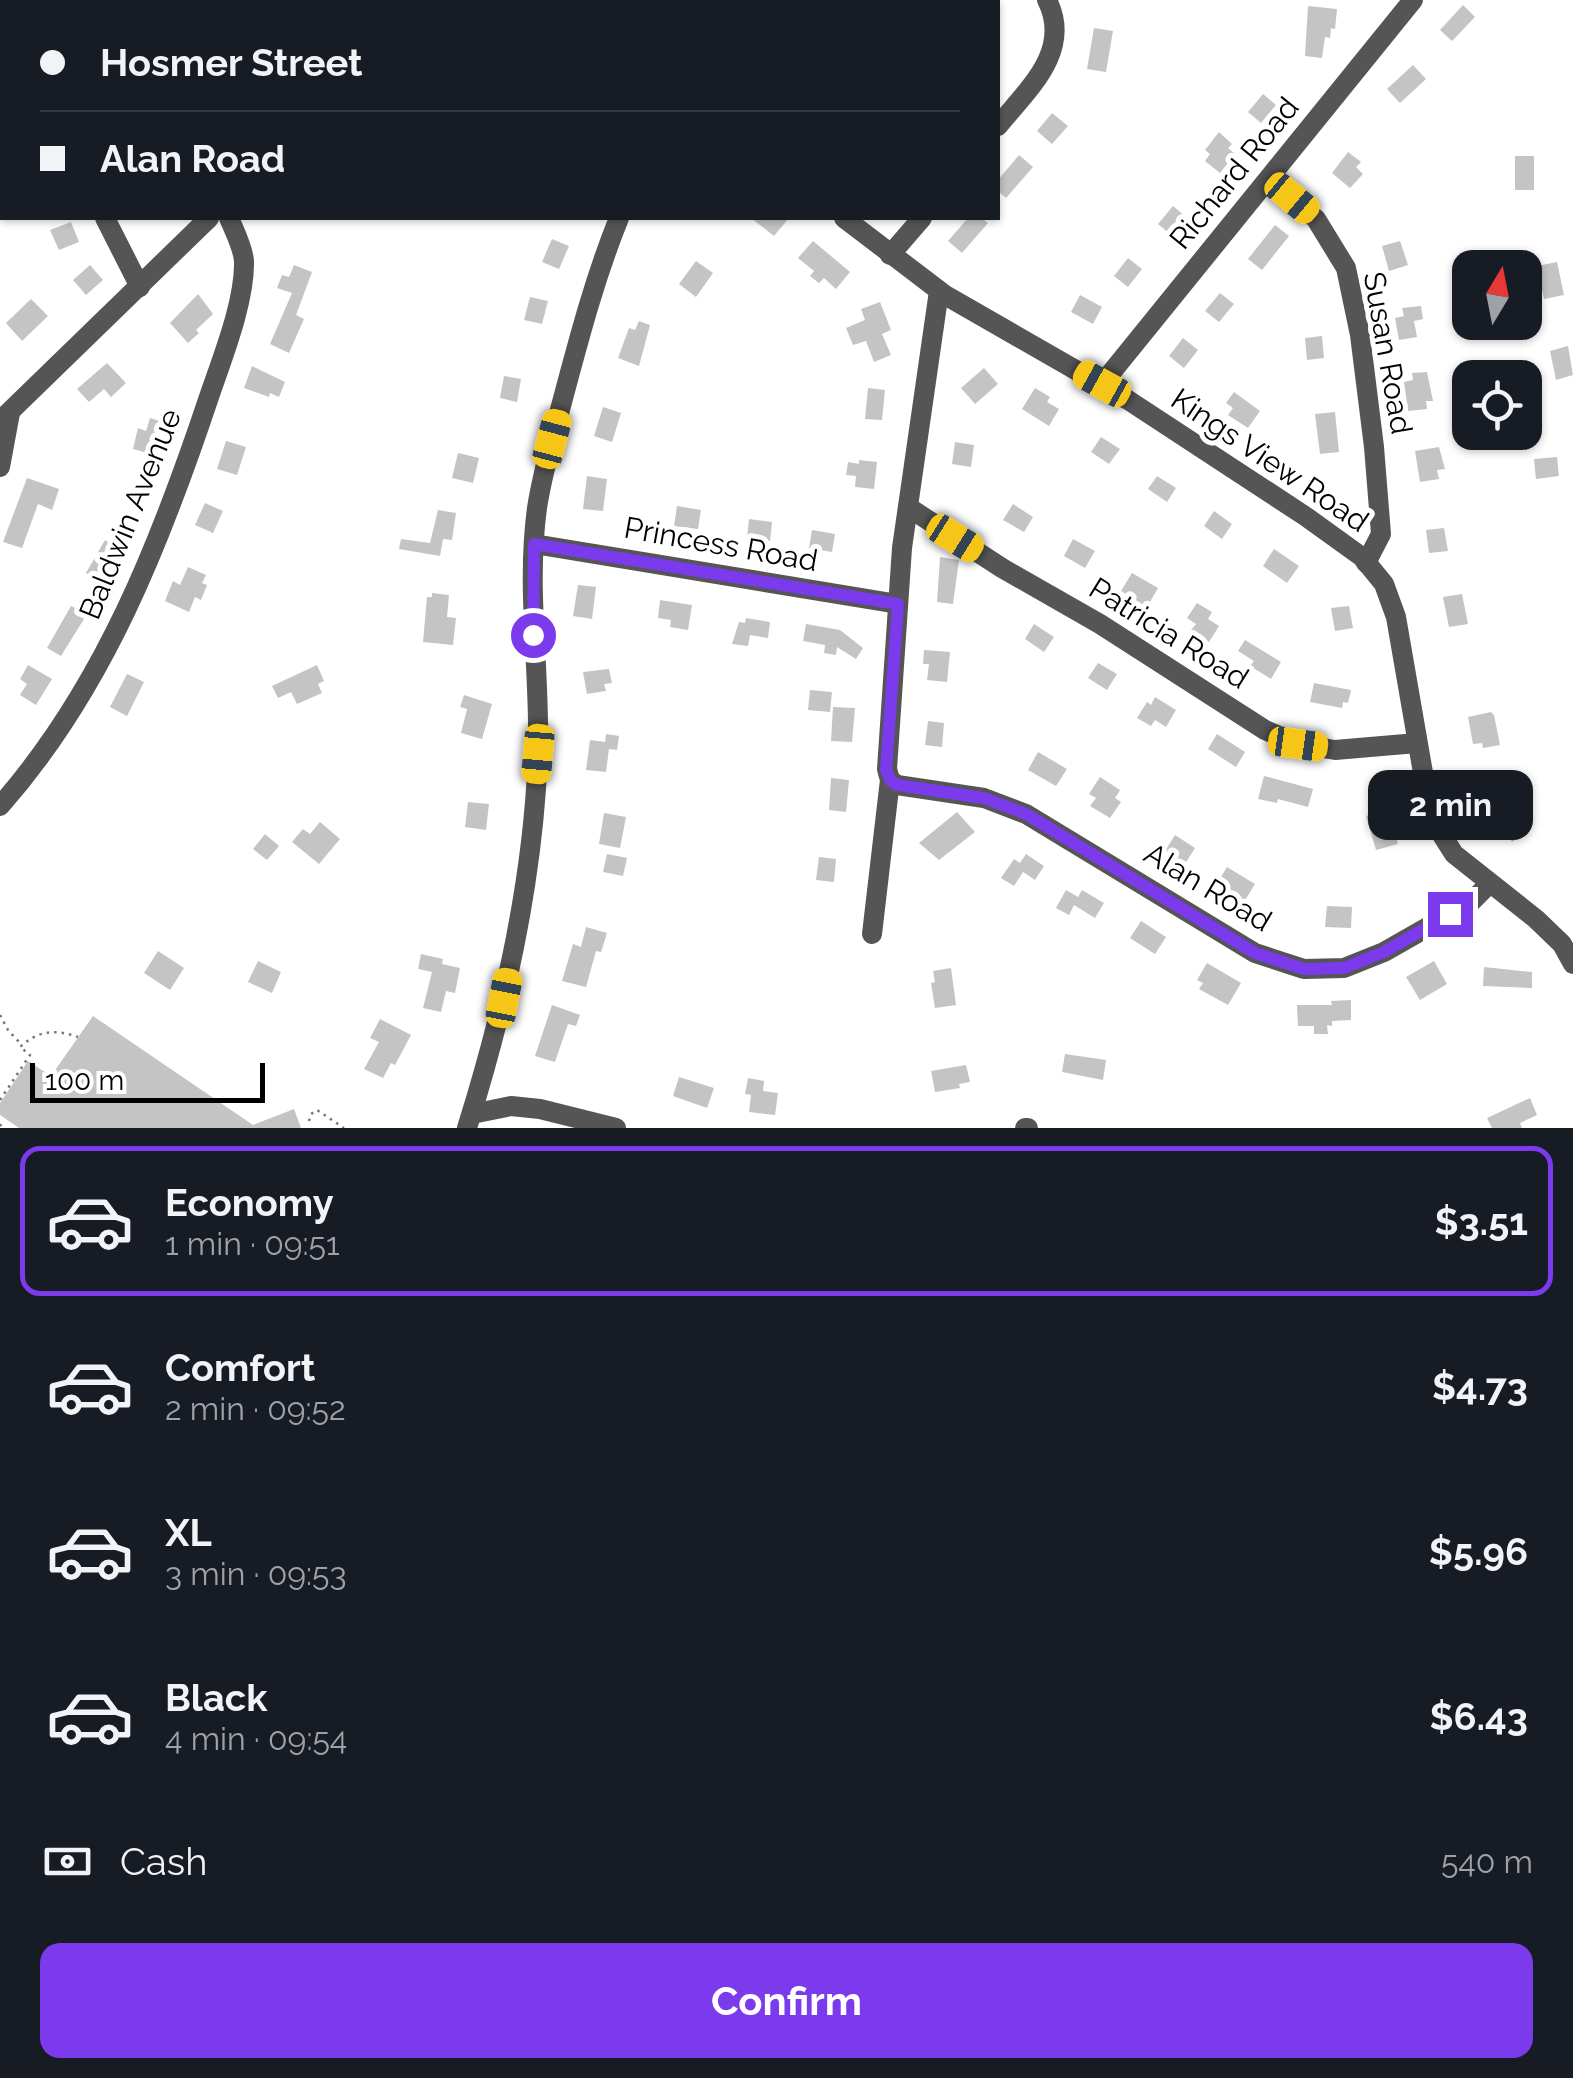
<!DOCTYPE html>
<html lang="en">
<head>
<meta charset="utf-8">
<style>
  body { margin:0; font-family:Raleway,sans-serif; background:#20242c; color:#f1f3f6; height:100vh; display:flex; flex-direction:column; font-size:38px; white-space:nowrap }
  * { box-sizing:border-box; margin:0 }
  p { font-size:32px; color:#9ea1a6 }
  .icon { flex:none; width:55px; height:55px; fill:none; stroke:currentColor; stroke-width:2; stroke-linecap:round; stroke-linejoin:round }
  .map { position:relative; height:1128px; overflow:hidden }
  .side { display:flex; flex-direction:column; background:#171b24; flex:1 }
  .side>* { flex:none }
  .top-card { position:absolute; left:0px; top:0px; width:1000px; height:220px; box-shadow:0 2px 8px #0004; display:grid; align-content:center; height:220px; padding:0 40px; background:#171b24 }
  .needle { width:65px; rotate:10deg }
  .controls { position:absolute; left:1452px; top:250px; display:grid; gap:20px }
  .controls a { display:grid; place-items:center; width:90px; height:90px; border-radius:20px; background:#171b24; box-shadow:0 2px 8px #0004; font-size:50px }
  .scale { position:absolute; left:30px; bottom:25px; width:235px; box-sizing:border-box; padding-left:10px; border:5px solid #000; border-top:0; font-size:28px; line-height:35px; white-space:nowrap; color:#000; -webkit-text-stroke:8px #fff; paint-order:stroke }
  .end { position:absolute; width:45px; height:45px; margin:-22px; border:12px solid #7c3aed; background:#fff; box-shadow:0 0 0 5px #fff }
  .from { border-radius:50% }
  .bubble { position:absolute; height:70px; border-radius:20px; background:#171b24; box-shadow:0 2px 8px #0004; font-size:32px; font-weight:700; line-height:70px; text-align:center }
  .car { position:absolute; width:30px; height:60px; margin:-30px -15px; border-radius:12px; box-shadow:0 0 8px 2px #0007; background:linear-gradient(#f5c518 24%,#345 0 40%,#f5c518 0 76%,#345 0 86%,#f5c518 0) }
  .top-card b { display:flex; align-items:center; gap:35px; height:95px; font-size:38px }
  .top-card b+b { border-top:2px solid #363941 }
  .top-card i { width:25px; height:25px; background:#f1f3f6 }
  ul { padding:18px 0 0; list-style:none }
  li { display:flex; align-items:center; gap:30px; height:150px; margin:0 20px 15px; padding:0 20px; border:5px solid transparent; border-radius:20px }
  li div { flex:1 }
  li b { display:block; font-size:38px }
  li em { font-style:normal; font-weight:700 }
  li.on { border-color:#7c3aed }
  li>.icon { width:90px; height:90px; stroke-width:1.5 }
  .pay { display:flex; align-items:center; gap:25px; height:110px; padding:0 40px; font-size:38px }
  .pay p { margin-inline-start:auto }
  .action { display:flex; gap:20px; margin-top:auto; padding:20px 40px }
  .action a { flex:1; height:115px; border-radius:20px; background:#7c3aed; color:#fff; font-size:40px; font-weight:700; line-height:115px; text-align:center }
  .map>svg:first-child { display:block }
  .building { fill:#c4c4c4 }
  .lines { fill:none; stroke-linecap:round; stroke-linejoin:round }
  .path { stroke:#777; stroke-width:2.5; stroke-dasharray:2.5 5; stroke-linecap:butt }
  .minor { stroke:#555; stroke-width:20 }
  .route { stroke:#7c3aed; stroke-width:12 }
  .labels { text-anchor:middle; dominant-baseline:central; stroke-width:10; stroke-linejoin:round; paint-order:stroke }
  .street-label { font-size:30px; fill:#000; stroke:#fff }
</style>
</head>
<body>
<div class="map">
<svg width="1573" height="1128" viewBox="0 0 1573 1128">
  <rect width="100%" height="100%" fill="#fff"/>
  <g class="building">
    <path d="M 1463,5 L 1475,17 L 1452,41 L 1440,30 Z"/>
    <path d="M 1308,6 L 1337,9 L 1335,29 L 1331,28 L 1330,38 L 1325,37 L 1322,58 L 1305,56 Z"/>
    <path d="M 1094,28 L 1113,31 L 1106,72 L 1087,69 Z"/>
    <path d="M 1413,65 L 1426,79 L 1400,103 L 1387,89 Z"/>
    <path d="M 1263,94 L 1276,105 L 1261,123 L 1248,112 Z"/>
    <path d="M 1052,113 L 1068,126 L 1052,144 L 1037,131 Z"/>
    <path d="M 1219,132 L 1232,144 L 1228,148 L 1235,154 L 1220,173 L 1205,161 L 1210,154 L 1205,150 Z"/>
    <path d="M 1348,152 L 1361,162 L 1356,167 L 1363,174 L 1350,188 L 1332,173 Z"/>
    <path d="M 1019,155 L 1033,167 L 1006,198 L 998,191 L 998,180 Z"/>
    <rect x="1515" y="156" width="19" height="34"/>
    <path d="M 1173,206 L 1186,217 L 1171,235 L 1158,224 Z"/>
    <path d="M 751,218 L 789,218 L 774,236 Z"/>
    <path d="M 968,218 L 981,218 L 988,223 L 962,253 L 948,241 Z"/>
    <path d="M 71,222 L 79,242 L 59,250 L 50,230 Z"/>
    <path d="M 1275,225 L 1289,236 L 1262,270 L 1248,259 Z"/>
    <path d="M 552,239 L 569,246 L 559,269 L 542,262 Z"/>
    <path d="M 813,241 L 850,272 L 836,289 L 824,278 L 819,283 L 810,276 L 814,271 L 798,258 Z"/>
    <path d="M 1400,241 L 1408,265 L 1389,271 L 1382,246 Z"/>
    <path d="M 1128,258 L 1142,269 L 1128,287 L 1114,276 Z"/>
    <path d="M 696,261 L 713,273 L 696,297 L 679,284 Z"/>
    <path d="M 1557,262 L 1564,295 L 1544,299 L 1537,266 Z"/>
    <path d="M 90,265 L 103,280 L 86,295 L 73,280 Z"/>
    <path d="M 294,265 L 312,272 L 296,315 L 304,319 L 289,353 L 270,344 L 292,293 L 277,288 L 282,275 L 289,277 Z"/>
    <path d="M 1220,293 L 1234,304 L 1219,322 L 1205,311 Z"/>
    <path d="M 198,294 L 213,314 L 196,330 L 199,333 L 188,343 L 170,323 Z"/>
    <path d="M 1080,295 L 1102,307 L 1093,324 L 1071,312 Z"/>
    <path d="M 530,297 L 548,301 L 542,324 L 524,320 Z"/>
    <path d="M 31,299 L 48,316 L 22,341 L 6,323 Z"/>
    <path d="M 880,302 L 891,330 L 882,334 L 891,355 L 874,362 L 866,341 L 853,345 L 846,328 L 865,320 L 861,309 Z"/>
    <path d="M 1421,306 L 1423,319 L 1414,321 L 1417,337 L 1399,340 L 1395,318 L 1404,316 L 1402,308 Z"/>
    <path d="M 639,321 L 650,325 L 639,366 L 618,358 L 629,328 L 635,330 Z"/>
    <path d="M 1322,336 L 1324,358 L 1307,360 L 1305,338 Z"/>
    <path d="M 1183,338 L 1198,350 L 1184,368 L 1169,356 Z"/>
    <path d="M 1568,346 L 1573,375 L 1556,380 L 1550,351 Z"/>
    <path d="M 107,363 L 126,383 L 111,397 L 104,389 L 89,402 L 77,389 Z"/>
    <path d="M 252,366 L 285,382 L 279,397 L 270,393 L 269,397 L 244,388 Z"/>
    <path d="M 984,368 L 998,384 L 975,404 L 961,388 Z"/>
    <path d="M 1427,372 L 1433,401 L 1426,401 L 1427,409 L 1408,411 L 1404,382 L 1413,380 L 1412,373 Z"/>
    <path d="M 504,376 L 521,379 L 517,402 L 500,398 Z"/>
    <path d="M 868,388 L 885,390 L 882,420 L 865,419 Z"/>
    <path d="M 1035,388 L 1050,397 L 1047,402 L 1059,409 L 1049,426 L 1022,409 Z"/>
    <path d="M 1234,392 L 1260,411 L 1248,428 L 1228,415 L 1233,408 L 1226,403 Z"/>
    <path d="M 603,407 L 621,413 L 612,442 L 594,436 Z"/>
    <path d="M 1335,412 L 1339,452 L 1320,454 L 1315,414 Z"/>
    <path d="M 150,418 L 166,423 L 159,447 L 151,444 L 148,453 L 133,449 L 138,428 L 146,431 Z"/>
    <path d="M 1101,437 L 1120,449 L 1109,464 L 1091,452 Z"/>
    <path d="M 226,441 L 246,447 L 237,475 L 217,469 Z"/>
    <path d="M 955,442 L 974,445 L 971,467 L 952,464 Z"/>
    <path d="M 1439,447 L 1445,469 L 1437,470 L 1439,479 L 1420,482 L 1415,451 Z"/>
    <path d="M 458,453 L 479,458 L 473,483 L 452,478 Z"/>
    <path d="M 1557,457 L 1559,476 L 1536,479 L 1534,459 Z"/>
    <path d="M 859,460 L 877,462 L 874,489 L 855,487 L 856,476 L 846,475 L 848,462 L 859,464 Z"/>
    <path d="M 587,476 L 607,479 L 603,511 L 583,509 Z"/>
    <path d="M 1157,476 L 1176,488 L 1167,502 L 1148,489 Z"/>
    <path d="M 27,478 L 59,489 L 52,510 L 38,504 L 22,548 L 3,542 Z"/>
    <path d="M 205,503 L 223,511 L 213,533 L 195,525 Z"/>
    <path d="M 1013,504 L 1033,517 L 1024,532 L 1003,520 Z"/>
    <path d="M 677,506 L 701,510 L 698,529 L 674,526 Z"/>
    <path d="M 438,510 L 456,513 L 452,540 L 443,539 L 440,556 L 399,549 L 401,539 L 430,543 Z"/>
    <path d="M 1214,511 L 1232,524 L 1222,539 L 1204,526 Z"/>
    <path d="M 749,519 L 772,522 L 770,541 L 747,538 Z"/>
    <path d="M 1444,528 L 1448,551 L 1429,553 L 1426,530 Z"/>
    <path d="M 812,530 L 835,534 L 832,552 L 809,548 Z"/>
    <path d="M 1073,539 L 1095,551 L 1085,568 L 1064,556 Z"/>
    <path d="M 105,540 L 121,550 L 103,583 L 86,573 Z"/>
    <path d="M 1274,549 L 1299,566 L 1287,583 L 1263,566 Z"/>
    <path d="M 940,557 L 959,560 L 953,604 L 937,602 Z"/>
    <path d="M 188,567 L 206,575 L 202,583 L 207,585 L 201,600 L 195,597 L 189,612 L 165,601 L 173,581 L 180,585 Z"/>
    <path d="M 1132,573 L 1158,588 L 1147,607 L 1121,591 Z"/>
    <path d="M 578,585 L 596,587 L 592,619 L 573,616 Z"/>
    <path d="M 432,593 L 449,595 L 447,617 L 456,618 L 453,645 L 423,642 L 427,597 L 432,597 Z"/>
    <path d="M 1462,594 L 1468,624 L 1449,627 L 1443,597 Z"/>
    <path d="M 660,600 L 692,605 L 688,630 L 670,627 L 671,620 L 658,618 Z"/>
    <path d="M 1197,603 L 1212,612 L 1208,619 L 1219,626 L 1209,642 L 1191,630 L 1196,624 L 1187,618 Z"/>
    <path d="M 71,606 L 87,614 L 61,656 L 47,648 Z"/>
    <path d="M 1349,606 L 1353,628 L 1335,631 L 1331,608 Z"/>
    <path d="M 746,618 L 770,622 L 768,638 L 750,635 L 748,646 L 732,644 L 739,622 L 745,623 Z"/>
    <path d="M 806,624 L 840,630 L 863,648 L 856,659 L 837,647 L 836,655 L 824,653 L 825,645 L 803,641 Z"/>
    <path d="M 1034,624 L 1054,637 L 1044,652 L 1025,639 Z"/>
    <path d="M 1245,640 L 1281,662 L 1271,679 L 1250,666 L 1254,661 L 1238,651 Z"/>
    <path d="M 924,650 L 950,652 L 947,682 L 927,680 L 929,664 L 923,664 Z"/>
    <path d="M 1098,663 L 1117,674 L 1107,690 L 1088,678 Z"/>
    <path d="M 28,665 L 52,679 L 36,705 L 20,695 L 27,684 L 20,679 Z"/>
    <path d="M 317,665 L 324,681 L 318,684 L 322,693 L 297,704 L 291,692 L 278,698 L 272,686 Z"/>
    <path d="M 609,669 L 612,683 L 604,684 L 606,691 L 587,694 L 583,672 Z"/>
    <path d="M 127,674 L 144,682 L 127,716 L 110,707 Z"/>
    <path d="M 1314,683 L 1351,690 L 1348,703 L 1343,702 L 1342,708 L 1310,702 Z"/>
    <path d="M 810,690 L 832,692 L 830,712 L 808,710 Z"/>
    <path d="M 464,695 L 492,704 L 482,739 L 461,733 L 467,709 L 460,707 Z"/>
    <path d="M 1155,697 L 1176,710 L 1166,727 L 1155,720 L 1151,726 L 1137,718 L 1147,702 L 1151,705 Z"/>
    <path d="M 833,707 L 855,708 L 852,742 L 831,741 Z"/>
    <path d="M 1491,712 L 1494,715 L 1500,745 L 1483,748 L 1482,743 L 1473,744 L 1468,717 Z"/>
    <path d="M 928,721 L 944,723 L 942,747 L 925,745 Z"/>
    <path d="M 606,734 L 619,736 L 617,750 L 609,749 L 606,772 L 586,770 L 590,740 L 605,742 Z"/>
    <path d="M 1217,734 L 1245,752 L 1236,767 L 1208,749 Z"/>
    <path d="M 1038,752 L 1067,769 L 1056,786 L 1028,770 Z"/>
    <path d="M 1264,776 L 1313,789 L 1308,807 L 1278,799 L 1277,803 L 1258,799 Z"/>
    <path d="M 1100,777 L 1120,790 L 1115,798 L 1121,802 L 1110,818 L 1090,806 L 1096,798 L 1089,794 Z"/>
    <path d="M 831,778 L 849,780 L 846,812 L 829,810 Z"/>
    <path d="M 1495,796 L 1504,809 L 1508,806 L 1526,833 L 1512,842 L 1500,825 L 1494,829 L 1479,807 Z"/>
    <path d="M 468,802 L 489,804 L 486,830 L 465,827 Z"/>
    <path d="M 1387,809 L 1398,844 L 1376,850 L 1366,816 Z"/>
    <path d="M 957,812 L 975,832 L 939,860 L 919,843 Z"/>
    <path d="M 604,813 L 626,817 L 620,848 L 599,844 Z"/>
    <path d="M 320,822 L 340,839 L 319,864 L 292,842 L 303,829 L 310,834 Z"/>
    <path d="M 265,834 L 279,846 L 267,860 L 253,849 Z"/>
    <path d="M 1175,835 L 1195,848 L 1185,864 L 1165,851 Z"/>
    <path d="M 607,854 L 627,858 L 623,876 L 603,872 Z"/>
    <path d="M 1026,854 L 1044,866 L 1035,880 L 1023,872 L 1014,886 L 1001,878 L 1014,859 L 1020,863 Z"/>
    <path d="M 819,857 L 836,859 L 834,882 L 816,880 Z"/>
    <path d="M 1227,867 L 1255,884 L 1244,902 L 1216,885 Z"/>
    <path d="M 1066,890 L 1078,897 L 1082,890 L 1104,903 L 1095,918 L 1074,905 L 1069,915 L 1056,908 Z"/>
    <path d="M 1327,906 L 1352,907 L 1351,928 L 1325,927 Z"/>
    <path d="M 1141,921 L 1166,937 L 1155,954 L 1130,938 Z"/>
    <path d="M 586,927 L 607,933 L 601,952 L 596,951 L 586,987 L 562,981 L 573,944 L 581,947 Z"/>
    <path d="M 158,951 L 184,968 L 170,990 L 144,973 Z"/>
    <path d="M 421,954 L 443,959 L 442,964 L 460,968 L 455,993 L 446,991 L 441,1012 L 423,1008 L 432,972 L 418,969 Z"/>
    <path d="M 258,961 L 281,972 L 272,993 L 248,982 Z"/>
    <path d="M 1434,961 L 1447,984 L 1420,1000 L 1406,977 Z"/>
    <path d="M 1207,963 L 1241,983 L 1228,1005 L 1199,989 L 1203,983 L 1197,980 Z"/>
    <path d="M 1484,967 L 1532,972 L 1532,988 L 1483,986 Z"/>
    <path d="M 951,968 L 956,1005 L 935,1008 L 931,983 L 935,982 L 933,971 Z"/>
    <path d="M 1351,1000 L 1351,1020 L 1332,1021 L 1332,1026 L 1327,1025 L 1328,1034 L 1314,1034 L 1314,1026 L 1298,1026 L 1297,1005 L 1332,1005 L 1331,1001 Z"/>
    <path d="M 552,1005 L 580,1015 L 576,1026 L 568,1024 L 555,1062 L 535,1056 Z"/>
    <path d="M 93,1016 L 253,1125 L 294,1109 L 301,1128 L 19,1128 L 0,1115 L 0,1103 L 28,1061 L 51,1076 Z"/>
    <path d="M 380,1019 L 411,1035 L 395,1065 L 391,1063 L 383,1078 L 364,1069 L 379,1042 L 370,1038 Z"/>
    <path d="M 1065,1054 L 1106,1060 L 1103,1080 L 1062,1072 Z"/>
    <path d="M 966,1065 L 970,1082 L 959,1084 L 960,1088 L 935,1092 L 931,1071 Z"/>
    <path d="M 679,1077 L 714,1088 L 707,1108 L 673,1096 Z"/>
    <path d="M 748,1078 L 764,1081 L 763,1091 L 778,1093 L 775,1115 L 749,1112 L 751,1095 L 745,1094 Z"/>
    <path d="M 1530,1098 L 1537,1115 L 1520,1123 L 1522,1128 L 1492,1128 L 1487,1118 Z"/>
  </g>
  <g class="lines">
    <g class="path">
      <path d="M 0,1015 L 8,1030 L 21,1044"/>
      <path d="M 0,1100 L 30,1055 L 20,1047 C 39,1030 55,1029 78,1037"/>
      <path d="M 309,1121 L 311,1114 L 317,1110 L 344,1128"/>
      <path d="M 0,1124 L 2,1128"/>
    </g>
    <g class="minor">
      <path d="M 6,0 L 7,2"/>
      <path d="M 199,0 L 200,2"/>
      <path d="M 444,2 L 447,0"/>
      <path d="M 714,2 L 715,0"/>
      <path d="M 998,126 C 1027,90 1073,51 1047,0"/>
      <path d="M 1269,179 L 1316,219 L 1346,268 L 1360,335 L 1374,447 L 1381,534 L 1366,563"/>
      <path d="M 105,218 L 140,287"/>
      <path d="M 844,218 L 945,295 L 1128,400 L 1305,516 L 1362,557 L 1384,584 L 1396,617 L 1426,790 L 1435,824 L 1454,854 L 1536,919 L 1562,944 L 1573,964"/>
      <path d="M 890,255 L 922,218"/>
      <path d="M 1102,384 L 1413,0"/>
      <path d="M 0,421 L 209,218"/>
      <path d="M 0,467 L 10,413"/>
      <path d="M 908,507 L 1002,568 L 1100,624 L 1265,730 L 1298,744 L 1335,750 L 1417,743"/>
      <path d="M 534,544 L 898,604"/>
      <path d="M 890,780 L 897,785 L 984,798 L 1026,814 L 1255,953 L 1304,969 L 1344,968 L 1384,952 L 1470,903 L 1489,884"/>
      <path d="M 0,806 C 104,688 161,541 210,394 C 223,356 245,301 244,261 C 243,247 234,230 229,218"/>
      <path d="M 872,934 L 890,780 L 887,769 L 902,548 L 939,291"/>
      <path d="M 472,1114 L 511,1106 L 540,1109 L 616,1128"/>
      <path d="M 467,1128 C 505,1007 534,878 538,750 C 540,669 526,589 537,508 C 543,469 555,429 565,391 C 581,331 596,275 619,218"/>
      <path d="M 1025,1128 L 1028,1128"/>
    </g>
  </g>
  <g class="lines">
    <path class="route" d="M 533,635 L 534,544 L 898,604 L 886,769 L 890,780 L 897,785 L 984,798 L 1026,814 L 1255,953 L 1304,969 L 1344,968 L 1384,952 L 1450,914"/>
  </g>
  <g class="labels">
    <g class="street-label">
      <text transform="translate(1234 173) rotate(-51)">Richard Road</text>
      <text transform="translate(1388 353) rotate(80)">Susan Road</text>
      <text transform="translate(1270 460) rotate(34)">Kings View Road</text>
      <text transform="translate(130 514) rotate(-68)">Baldwin Avenue</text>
      <text transform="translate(721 544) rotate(10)">Princess Road</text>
      <text transform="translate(1169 633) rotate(32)">Patricia Road</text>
      <text transform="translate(1208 887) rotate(31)">Alan Road</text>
    </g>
  </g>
</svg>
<div class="controls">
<a><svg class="needle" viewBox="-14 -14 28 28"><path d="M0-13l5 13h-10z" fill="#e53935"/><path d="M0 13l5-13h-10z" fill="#9ea1a6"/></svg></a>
<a><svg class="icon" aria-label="locate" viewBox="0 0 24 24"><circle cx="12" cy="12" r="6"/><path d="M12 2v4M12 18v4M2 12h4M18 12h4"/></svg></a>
</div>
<div class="scale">100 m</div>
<i class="end from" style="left:533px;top:635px"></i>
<i class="end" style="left:1450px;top:914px"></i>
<div class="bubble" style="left:1368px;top:770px;width:165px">2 min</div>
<i class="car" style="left:1292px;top:198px;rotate:130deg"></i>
<i class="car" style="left:1102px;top:384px;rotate:299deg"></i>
<i class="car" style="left:552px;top:439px;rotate:15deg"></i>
<i class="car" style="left:955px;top:538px;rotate:122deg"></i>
<i class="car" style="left:1298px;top:744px;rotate:98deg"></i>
<i class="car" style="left:538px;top:754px;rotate:185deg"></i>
<i class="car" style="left:504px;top:998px;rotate:11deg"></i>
<div class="top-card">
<b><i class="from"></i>Hosmer Street</b>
<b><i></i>Alan Road</b>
</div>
</div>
<section class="side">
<ul>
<li class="on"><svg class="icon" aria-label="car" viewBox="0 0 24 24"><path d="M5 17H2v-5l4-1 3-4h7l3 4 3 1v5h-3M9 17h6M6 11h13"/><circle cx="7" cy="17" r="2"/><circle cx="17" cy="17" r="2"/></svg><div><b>Economy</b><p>1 min · 09:51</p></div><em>$3.51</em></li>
<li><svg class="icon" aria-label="car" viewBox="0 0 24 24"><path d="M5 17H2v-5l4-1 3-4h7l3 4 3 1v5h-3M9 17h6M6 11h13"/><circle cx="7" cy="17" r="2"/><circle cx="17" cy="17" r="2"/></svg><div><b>Comfort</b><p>2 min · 09:52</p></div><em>$4.73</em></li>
<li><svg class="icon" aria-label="car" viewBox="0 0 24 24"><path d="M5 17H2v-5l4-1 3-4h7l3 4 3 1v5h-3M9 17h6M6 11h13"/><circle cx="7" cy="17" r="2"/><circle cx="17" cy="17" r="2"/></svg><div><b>XL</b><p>3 min · 09:53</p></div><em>$5.96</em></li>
<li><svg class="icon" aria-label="car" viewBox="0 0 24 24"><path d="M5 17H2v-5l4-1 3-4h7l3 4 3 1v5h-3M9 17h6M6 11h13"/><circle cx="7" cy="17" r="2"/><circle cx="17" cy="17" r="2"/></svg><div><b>Black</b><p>4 min · 09:54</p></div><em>$6.43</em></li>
</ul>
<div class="pay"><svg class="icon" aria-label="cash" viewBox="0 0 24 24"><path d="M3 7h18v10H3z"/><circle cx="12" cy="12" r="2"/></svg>Cash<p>540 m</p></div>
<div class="action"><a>Confirm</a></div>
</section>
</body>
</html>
